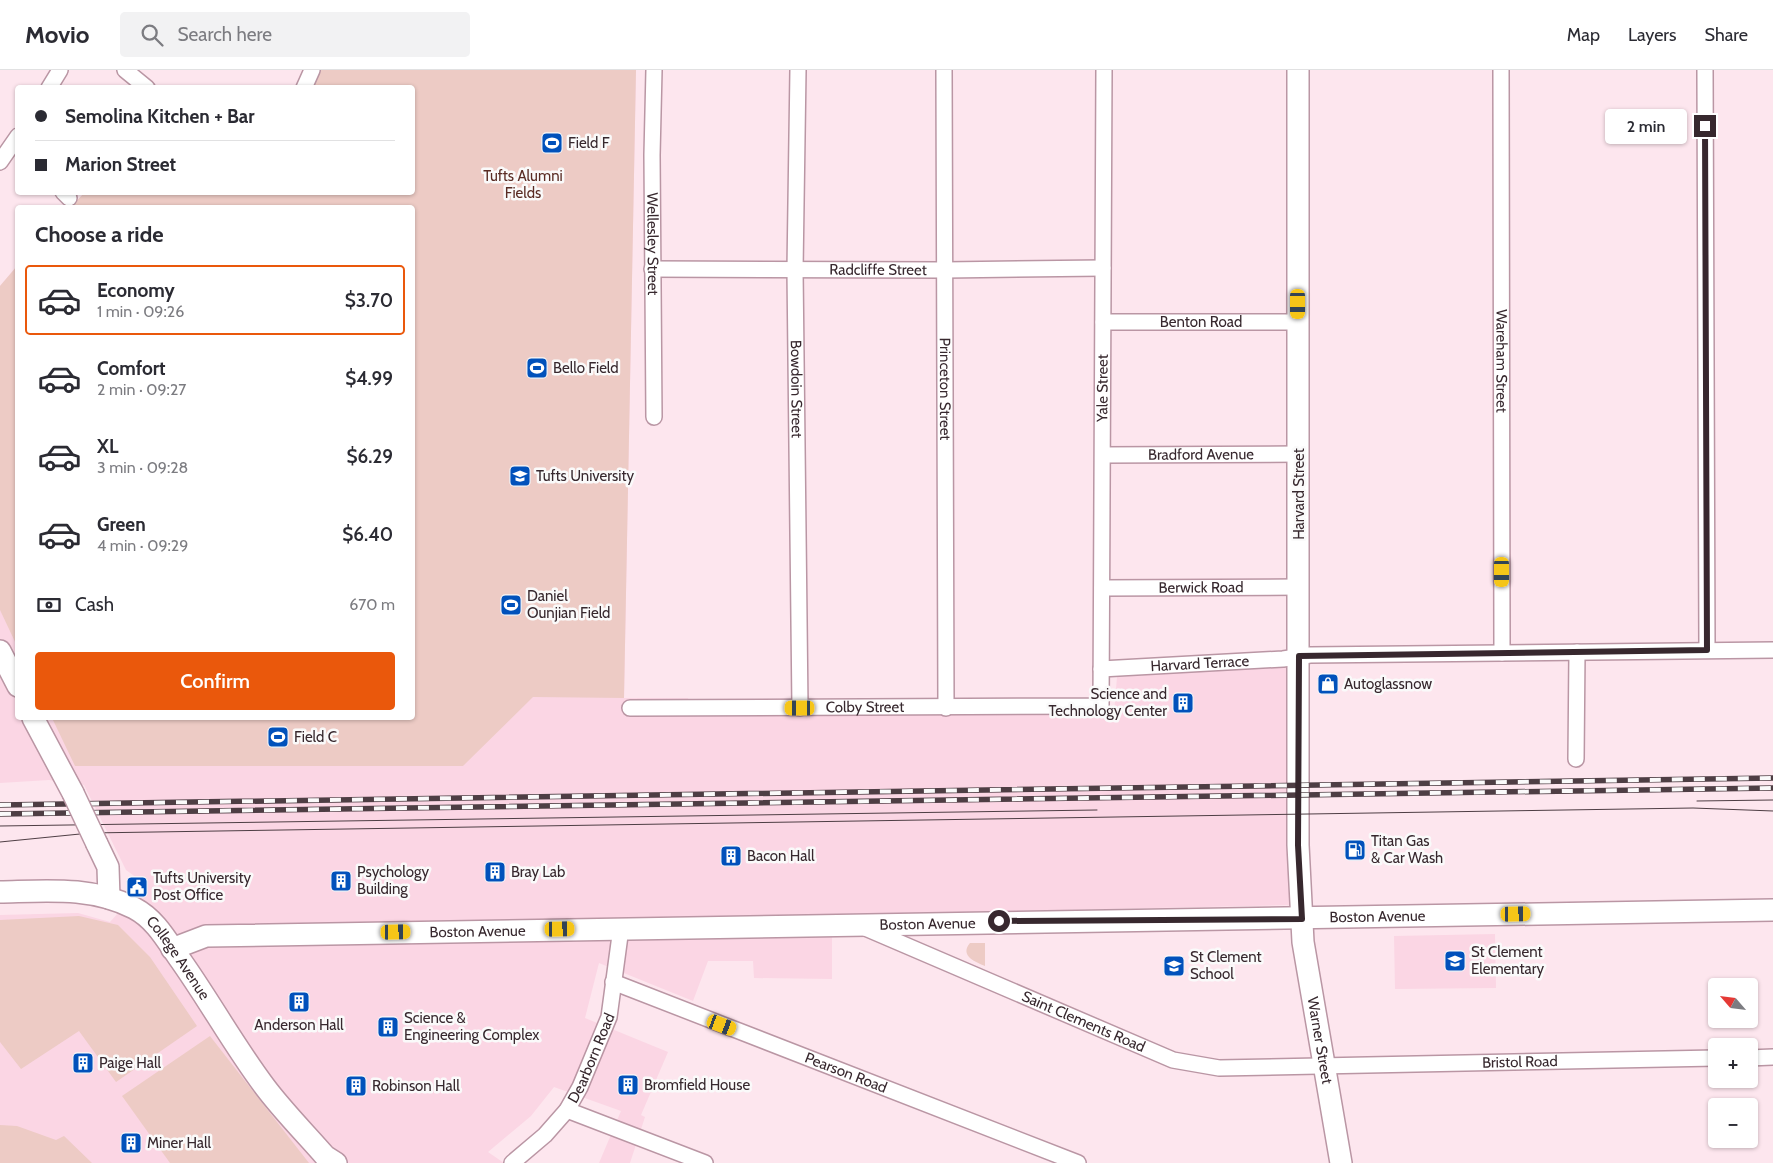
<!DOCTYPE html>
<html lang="en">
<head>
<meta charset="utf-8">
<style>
  body { margin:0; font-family:Cabin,sans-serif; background:#f2f2f3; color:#2b2b33; height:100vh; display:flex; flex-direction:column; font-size:19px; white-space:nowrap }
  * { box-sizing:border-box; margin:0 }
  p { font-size:16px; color:#7c7c81 }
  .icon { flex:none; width:28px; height:28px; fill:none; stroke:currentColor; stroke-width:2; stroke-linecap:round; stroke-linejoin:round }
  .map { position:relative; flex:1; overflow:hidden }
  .side { position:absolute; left:15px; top:135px; width:400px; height:515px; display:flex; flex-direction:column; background:#fff; border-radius:5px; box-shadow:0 1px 4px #0004 }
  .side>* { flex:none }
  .guide { position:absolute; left:15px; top:15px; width:400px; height:110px; border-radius:5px; box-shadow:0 1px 4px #0004; display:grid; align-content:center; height:110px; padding:0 20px; background:#fff }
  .needle { width:32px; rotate:298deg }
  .controls { position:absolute; left:1708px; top:908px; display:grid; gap:10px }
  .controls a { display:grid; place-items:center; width:50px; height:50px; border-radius:5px; background:#fff; box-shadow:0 1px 4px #0004; font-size:25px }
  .end { position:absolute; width:22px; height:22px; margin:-11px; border:6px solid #37282e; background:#fff; box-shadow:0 0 0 2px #fff }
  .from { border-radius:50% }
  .bubble { position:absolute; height:35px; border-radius:5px; background:#fff; box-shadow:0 1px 4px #0004; font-size:16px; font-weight:600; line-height:35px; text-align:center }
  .car { position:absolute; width:15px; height:30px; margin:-15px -8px; border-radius:6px; box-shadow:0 0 4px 1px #0007; background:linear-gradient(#f5c518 24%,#345 0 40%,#f5c518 0 76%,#345 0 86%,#f5c518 0) }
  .guide b { display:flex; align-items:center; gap:18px; height:48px; font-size:19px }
  .guide b+b { border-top:1px solid #e1e1e2 }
  .guide i { width:12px; height:12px; background:#2b2b33 }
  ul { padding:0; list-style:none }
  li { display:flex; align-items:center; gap:15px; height:70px; margin:0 10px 8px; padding:0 10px; border:2px solid transparent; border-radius:5px }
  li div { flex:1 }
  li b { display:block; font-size:19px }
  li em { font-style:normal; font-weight:600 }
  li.on { border-color:#ea580c }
  li>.icon { width:45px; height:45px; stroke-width:1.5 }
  h2 { padding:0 20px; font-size:22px; line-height:60px }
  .pay { display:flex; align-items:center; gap:12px; height:55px; padding:0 20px; font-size:19px }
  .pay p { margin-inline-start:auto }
  .primary-button { display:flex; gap:10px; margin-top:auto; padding:10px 20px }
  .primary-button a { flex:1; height:58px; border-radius:5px; background:#ea580c; color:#fff; font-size:20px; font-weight:600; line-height:58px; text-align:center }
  header { display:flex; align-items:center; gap:30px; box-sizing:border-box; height:70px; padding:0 25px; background:#fff; border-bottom:1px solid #e1e1e2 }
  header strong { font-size:24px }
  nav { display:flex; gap:28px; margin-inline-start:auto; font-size:18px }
  .search { width:350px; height:45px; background:#f2f2f3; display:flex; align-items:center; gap:12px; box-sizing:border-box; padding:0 18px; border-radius:5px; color:#7c7c81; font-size:19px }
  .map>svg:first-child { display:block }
  .built { fill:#fbd6e4 }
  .green { fill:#edcbc5 }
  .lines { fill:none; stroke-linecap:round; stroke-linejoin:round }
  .street-casing { stroke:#ba96a4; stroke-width:18 }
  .secondary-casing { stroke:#ba96a4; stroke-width:24 }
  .street { stroke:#fff; stroke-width:15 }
  .secondary { stroke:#fff; stroke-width:21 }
  .tram { stroke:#4e3e44; stroke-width:1 }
  .rail-casing { stroke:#4e3e44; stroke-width:5.5 }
  .rail { stroke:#fafafa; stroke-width:4; stroke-dasharray:11; stroke-linecap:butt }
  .secondary-bridge-casing { stroke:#ba96a4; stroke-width:24; stroke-linecap:butt }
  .secondary-bridge { stroke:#fff; stroke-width:21 }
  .route { stroke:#37282e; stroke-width:6 }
  .labels { text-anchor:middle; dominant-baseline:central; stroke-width:5; stroke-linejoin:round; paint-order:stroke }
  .poi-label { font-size:15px; fill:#37282e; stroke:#fafafa; text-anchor:start }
  .park-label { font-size:15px; fill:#5a2c24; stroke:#fafafa }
  .street-label { font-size:15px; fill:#37282e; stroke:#fafafa }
</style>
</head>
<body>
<header>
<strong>Movio</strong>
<div class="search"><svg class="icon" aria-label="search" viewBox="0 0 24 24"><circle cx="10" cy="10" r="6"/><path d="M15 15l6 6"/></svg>Search here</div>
<nav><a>Map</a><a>Layers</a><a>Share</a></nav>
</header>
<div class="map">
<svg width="1773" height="1093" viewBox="0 0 1773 1093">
  <rect width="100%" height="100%" fill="#fde6ee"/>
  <g class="built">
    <path d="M 636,0 L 624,628 L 688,628 L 692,644 L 1114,643 L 1117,607 L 1293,595 L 1291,835 L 832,845 L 832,909 L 754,908 L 753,891 L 708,891 L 693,931 L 599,893 L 585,948 L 668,982 L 641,1045 L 645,1047 L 630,1093 L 599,1093 L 621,1041 L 554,1017 L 531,1046 L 488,1082 L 504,1093 L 0,1093 L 0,845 L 78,843 L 110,852 L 119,842 L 137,808 L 126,800 L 84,715 L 49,710 L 0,713 L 0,216 L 17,196 L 18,648 L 412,648 L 412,138 L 71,137 L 85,122 L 262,122 L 264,125 L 265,122 L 412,122 L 412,18 Z"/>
    <path d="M 1495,864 L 1496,918 L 1395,919 L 1394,866 Z"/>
  </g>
  <g class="green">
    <path d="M 317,0 L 636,0 L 624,628 L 533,627 L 463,696 L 75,696 L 52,648 L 412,648 L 412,138 L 71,137 L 85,122 L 262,122 L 264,125 L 265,122 L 412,122 L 412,18 L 310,17 Z"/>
    <path d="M 17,196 L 17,576 L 0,540 L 0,216 Z"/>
    <path d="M 79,846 L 118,855 L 150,887 L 197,956 L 116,1012 L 79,961 L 21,999 L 0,972 L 0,850 Z"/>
    <path d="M 970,873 L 985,873 L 985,896 C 976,892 959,886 970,873 Z"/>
    <path d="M 210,966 L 309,1093 L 170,1093 L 122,1026 Z"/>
    <path d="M 0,1055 L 17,1056 L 56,1070 L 64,1066 L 92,1093 L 0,1093 Z"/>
  </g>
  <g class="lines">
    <g class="street-casing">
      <g id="street">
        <path d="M 125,0 L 147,18"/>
        <path id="s1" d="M 654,0 L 652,85 L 654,347"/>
        <path id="s2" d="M 798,0 L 795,200 L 800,638"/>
        <path id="s3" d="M 944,0 L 946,638"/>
        <path id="s4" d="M 1501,0 L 1502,583"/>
        <path d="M 1705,0 L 1707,580"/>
        <path d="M 49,18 L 60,0"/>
        <path d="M 304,18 L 312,0"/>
        <path d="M 0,92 L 18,66"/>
        <path d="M 63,122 L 69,128"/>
        <path id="s5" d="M 652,199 L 945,200 L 1103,198"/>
        <path id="s6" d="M 1103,252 L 1298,252"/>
        <path id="s7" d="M 1103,385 L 1299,384"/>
        <path id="s8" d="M 1102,518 L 1300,517"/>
        <path id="s9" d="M 1101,599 L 1283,589 L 1310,585 L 1773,580"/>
        <path id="s10" d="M 630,638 L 1101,636 L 1104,0"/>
        <path d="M 1576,689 L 1577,582"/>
        <path id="s11" d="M 863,857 L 1173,990 L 1219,998 L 1716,988"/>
        <path id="s12" d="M 613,912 L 1078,1093"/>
        <path d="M 1749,988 L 1773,987"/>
        <path d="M 567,1040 L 705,1093"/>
        <path id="s13" d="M 512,1093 L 545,1065 L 567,1040 L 580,1017 L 609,947 L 621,858"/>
      </g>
    </g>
    <g class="secondary-casing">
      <g id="secondary">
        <path id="s14" d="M 1298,0 L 1298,775 L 1303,872 L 1341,1093"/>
        <path d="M 0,581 L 18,616"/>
        <path d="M 33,648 L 73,723"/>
        <path d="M 97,774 L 108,797 L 109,828"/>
        <path id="s15" d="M 0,822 C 46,821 91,816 134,838 C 155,849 166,869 179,888 C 209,930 234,976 265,1017 C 283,1041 305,1063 325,1086 L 336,1093"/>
        <path id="s16" d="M 172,879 L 206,866 L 1773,840"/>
      </g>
    </g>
    <use href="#street" class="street"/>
    <use href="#secondary" class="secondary"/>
    <g class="tram">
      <path d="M 1697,731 L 1773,730"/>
      <path d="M 0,756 L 1097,740"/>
      <path d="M 0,772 L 90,763 L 1693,738 L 1773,741"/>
    </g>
    <g class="rail-casing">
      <g id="rail">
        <path d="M 0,735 L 1773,708"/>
        <path d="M 0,744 L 1773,718"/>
      </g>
    </g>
    <use href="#rail" class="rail"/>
    <g class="secondary-bridge-casing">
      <path id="secondary-bridge" d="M 73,723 L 97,774"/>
    </g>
    <use href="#secondary-bridge" class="secondary-bridge"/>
  </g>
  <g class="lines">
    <path class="route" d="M 999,851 L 1302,849 L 1298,775 L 1299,586 L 1707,580 L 1705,56"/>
  </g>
  <defs>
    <g id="stadium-square" transform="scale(1.125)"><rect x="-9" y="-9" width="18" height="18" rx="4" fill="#0151bb" stroke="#fafafa"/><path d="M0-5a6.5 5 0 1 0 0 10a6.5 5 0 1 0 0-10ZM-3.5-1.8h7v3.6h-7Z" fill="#fff"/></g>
    <g id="university-square" transform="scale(1.125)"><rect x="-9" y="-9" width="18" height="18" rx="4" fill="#0151bb" stroke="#fafafa"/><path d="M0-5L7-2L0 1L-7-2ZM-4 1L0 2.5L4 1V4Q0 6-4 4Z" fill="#fff"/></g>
    <g id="shop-square" transform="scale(1.125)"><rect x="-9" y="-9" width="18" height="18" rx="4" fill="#0151bb" stroke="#fafafa"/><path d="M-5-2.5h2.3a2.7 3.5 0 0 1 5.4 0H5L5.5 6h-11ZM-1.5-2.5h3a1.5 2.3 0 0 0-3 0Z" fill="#fff"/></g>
    <g id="building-square" transform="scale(1.125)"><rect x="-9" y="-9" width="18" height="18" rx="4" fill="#0151bb" stroke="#fafafa"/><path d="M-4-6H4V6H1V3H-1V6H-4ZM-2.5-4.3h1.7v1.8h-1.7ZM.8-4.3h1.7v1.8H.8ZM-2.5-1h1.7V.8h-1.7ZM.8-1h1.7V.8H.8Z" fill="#fff"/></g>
    <g id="fuel-square" transform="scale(1.125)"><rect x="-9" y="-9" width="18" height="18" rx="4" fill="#0151bb" stroke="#fafafa"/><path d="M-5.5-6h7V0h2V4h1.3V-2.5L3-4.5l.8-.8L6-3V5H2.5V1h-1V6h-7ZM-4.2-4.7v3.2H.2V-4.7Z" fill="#fff"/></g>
    <g id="civic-square" transform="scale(1.125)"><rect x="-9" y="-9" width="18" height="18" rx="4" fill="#0151bb" stroke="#fafafa"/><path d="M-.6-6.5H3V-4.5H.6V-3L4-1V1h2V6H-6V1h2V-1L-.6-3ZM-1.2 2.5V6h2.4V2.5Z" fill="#fff"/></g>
    <g id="school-square" transform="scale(1.125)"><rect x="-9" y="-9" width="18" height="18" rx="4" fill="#0151bb" stroke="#fafafa"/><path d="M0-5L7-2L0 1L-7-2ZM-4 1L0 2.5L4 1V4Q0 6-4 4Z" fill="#fff"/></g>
  </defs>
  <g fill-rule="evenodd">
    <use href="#stadium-square" x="552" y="73"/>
    <use href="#stadium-square" x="537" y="298"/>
    <use href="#university-square" x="520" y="406"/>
    <use href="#stadium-square" x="511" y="535"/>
    <use href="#shop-square" x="1328" y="614"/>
    <use href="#building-square" x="1183" y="633"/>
    <use href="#stadium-square" x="278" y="667"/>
    <use href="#fuel-square" x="1355" y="780"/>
    <use href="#building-square" x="731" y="786"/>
    <use href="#building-square" x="495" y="802"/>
    <use href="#building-square" x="341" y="811"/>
    <use href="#civic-square" x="137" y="817"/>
    <use href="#school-square" x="1455" y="891"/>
    <use href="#school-square" x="1174" y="896"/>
    <use href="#building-square" x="299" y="932"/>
    <use href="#building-square" x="388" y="957"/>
    <use href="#building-square" x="83" y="993"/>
    <use href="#building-square" x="628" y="1015"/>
    <use href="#building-square" x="356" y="1016"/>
    <use href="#building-square" x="131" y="1073"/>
  </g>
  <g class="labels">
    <g class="poi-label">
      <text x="568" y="73">Field F</text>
      <text x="553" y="298">Bello Field</text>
      <text x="536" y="406">Tufts University</text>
      <text x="527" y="526">Daniel<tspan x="527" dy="17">Ounjian Field</tspan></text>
      <text x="1344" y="614">Autoglassnow</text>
      <text x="1167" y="624" text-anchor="end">Science and<tspan x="1167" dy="17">Technology Center</tspan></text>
      <text x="294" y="667">Field C</text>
      <text x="1371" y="771">Titan Gas<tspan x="1371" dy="17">&amp; Car Wash</tspan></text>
      <text x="747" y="786">Bacon Hall</text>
      <text x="357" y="802">Psychology<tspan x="357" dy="17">Building</tspan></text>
      <text x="511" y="802">Bray Lab</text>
      <text x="153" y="808">Tufts University<tspan x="153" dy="17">Post Office</tspan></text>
      <text x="1471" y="882">St Clement<tspan x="1471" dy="17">Elementary</tspan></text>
      <text x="1190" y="887">St Clement<tspan x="1190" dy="17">School</tspan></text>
      <text x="404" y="948">Science &amp;<tspan x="404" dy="17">Engineering Complex</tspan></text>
      <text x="299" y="955" text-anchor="middle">Anderson Hall</text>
      <text x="99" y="993">Paige Hall</text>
      <text x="644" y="1015">Bromfield House</text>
      <text x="372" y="1016">Robinson Hall</text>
      <text x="147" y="1073">Miner Hall</text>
    </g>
    <g class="park-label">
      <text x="523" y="106">Tufts Alumni<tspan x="523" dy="17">Fields</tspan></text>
    </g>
    <g class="street-label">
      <text stroke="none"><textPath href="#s1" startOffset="174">Wellesley Street</textPath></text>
      <text stroke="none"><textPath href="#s5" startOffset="226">Radcliffe Street</textPath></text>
      <text stroke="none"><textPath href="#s6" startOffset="98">Benton Road</textPath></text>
      <text stroke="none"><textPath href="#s4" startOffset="291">Wareham Street</textPath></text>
      <text stroke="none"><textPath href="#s10" startOffset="789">Yale Street</textPath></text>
      <text stroke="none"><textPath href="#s2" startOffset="319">Bowdoin Street</textPath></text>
      <text stroke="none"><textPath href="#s3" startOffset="319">Princeton Street</textPath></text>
      <text stroke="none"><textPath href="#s7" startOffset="98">Bradford Avenue</textPath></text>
      <text transform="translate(1299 424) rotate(-90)">Harvard Street</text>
      <text stroke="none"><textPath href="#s8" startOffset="99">Berwick Road</textPath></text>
      <text stroke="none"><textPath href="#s9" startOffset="99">Harvard Terrace</textPath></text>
      <text stroke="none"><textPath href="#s10" startOffset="235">Colby Street</textPath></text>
      <text stroke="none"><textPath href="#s16" startOffset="1208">Boston Avenue</textPath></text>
      <text stroke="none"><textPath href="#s16" startOffset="758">Boston Avenue</textPath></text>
      <text stroke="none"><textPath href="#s16" startOffset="308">Boston Avenue</textPath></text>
      <text stroke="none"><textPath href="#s15" startOffset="204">College Avenue</textPath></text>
      <text stroke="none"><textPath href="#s11" startOffset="240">Saint Clements Road</textPath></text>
      <text stroke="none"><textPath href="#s14" startOffset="972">Warner Street</textPath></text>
      <text stroke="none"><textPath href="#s13" startOffset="134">Dearborn Road</textPath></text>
      <text stroke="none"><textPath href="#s11" startOffset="685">Bristol Road</textPath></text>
      <text stroke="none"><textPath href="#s12" startOffset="250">Pearson Road</textPath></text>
    </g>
  </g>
</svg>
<div class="controls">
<a><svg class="needle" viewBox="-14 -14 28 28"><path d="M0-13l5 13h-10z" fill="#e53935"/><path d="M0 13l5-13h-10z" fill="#7c7c81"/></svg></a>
<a>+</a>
<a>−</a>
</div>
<i class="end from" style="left:999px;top:851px"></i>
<i class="end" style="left:1705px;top:56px"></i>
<div class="bubble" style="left:1605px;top:39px;width:82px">2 min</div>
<i class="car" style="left:1298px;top:234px;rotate:180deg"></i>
<i class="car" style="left:1502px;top:502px;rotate:180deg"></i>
<i class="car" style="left:800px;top:638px;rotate:270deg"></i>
<i class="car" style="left:1516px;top:844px;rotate:89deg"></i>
<i class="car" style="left:560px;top:859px;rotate:89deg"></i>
<i class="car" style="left:396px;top:862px;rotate:89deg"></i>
<i class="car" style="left:722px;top:955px;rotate:111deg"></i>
<div class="guide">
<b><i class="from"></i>Semolina Kitchen + Bar</b>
<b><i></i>Marion Street</b>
</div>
<section class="side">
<h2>Choose a ride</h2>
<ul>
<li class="on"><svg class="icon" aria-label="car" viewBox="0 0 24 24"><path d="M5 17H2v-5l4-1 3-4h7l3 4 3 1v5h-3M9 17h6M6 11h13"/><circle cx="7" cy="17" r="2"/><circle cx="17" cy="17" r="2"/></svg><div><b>Economy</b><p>1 min · 09:26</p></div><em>$3.70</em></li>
<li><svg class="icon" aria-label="car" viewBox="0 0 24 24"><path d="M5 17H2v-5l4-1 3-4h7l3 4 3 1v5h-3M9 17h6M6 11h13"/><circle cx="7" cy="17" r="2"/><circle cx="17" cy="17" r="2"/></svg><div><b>Comfort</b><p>2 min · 09:27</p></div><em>$4.99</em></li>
<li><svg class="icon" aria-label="car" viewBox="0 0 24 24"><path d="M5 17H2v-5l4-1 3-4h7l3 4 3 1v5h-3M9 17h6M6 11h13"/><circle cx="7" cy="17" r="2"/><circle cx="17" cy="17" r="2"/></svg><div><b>XL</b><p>3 min · 09:28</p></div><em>$6.29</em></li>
<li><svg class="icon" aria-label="car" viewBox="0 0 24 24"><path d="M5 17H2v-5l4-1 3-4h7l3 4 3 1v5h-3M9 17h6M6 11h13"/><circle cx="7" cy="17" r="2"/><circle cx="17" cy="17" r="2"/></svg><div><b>Green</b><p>4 min · 09:29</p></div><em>$6.40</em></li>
</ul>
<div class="pay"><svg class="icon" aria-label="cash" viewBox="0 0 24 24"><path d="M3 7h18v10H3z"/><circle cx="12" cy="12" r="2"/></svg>Cash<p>670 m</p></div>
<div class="primary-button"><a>Confirm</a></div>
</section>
</div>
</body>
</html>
